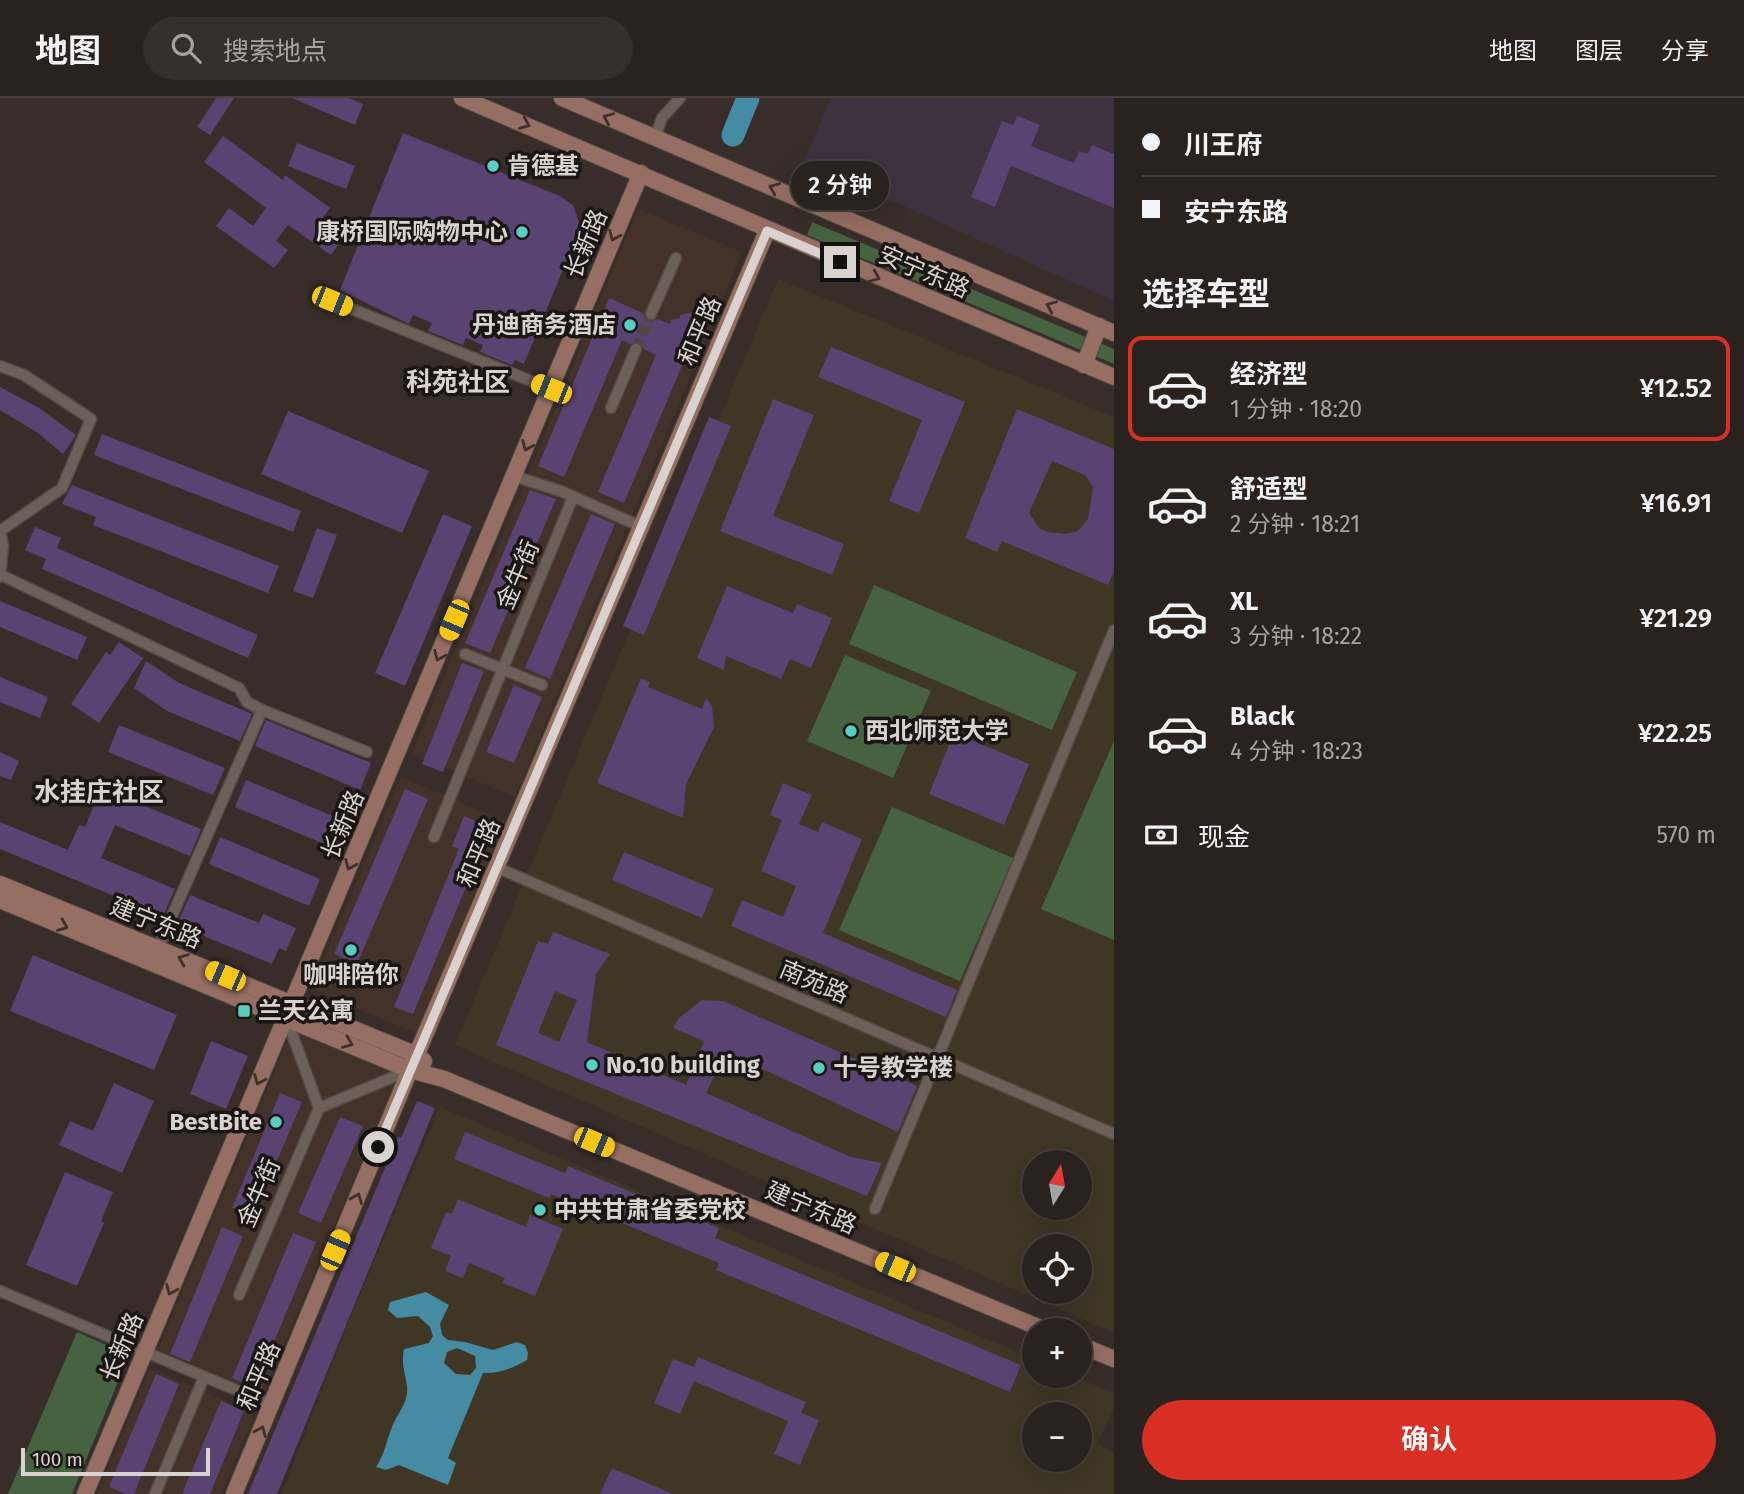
<!DOCTYPE html>
<html lang="zh">
<head>
<meta charset="utf-8">
<style>
  body { margin:0; font-family:"Fira Sans","Noto Sans SC",sans-serif; background:#362f2b; color:#f1f3f6; height:100vh; display:flex; flex-direction:column; font-size:26px; white-space:nowrap }
  * { box-sizing:border-box; margin:0 }
  p { font-size:23px; color:#a5a4a4 }
  .icon { flex:none; width:38px; height:38px; fill:none; stroke:currentColor; stroke-width:2; stroke-linecap:round; stroke-linejoin:round }
  .map { position:relative; flex:1; overflow:hidden }
  .sheet { display:flex; flex-direction:column; background:#2a221e; width:630px }
  .sheet>* { flex:none }
  .hud { display:grid; align-content:center; height:154px; padding:0 28px; background:#2a221e }
  .needle { width:46px; rotate:11deg }
  .controls { position:absolute; left:1022px; top:1052px; display:grid; gap:14px }
  .controls a { display:grid; place-items:center; width:70px; height:70px; border-radius:50%; background:#2a221e; box-shadow:0 7px 28px #0002,0 0 0 2px #463f3c; font-size:35px }
  .scale { position:absolute; left:21px; bottom:18px; width:189px; box-sizing:border-box; padding-left:7px; border:4px solid #d9d2cf; border-top:0; font-size:19px; line-height:24px; white-space:nowrap; color:#d9d2cf; -webkit-text-stroke:5px #1b1614; paint-order:stroke }
  .end { position:absolute; width:32px; height:32px; margin:-16px; border:9px solid #d9d2cf; background:#111; box-shadow:0 0 0 4px #111 }
  .from { border-radius:50% }
  .bubble { position:absolute; height:49px; border-radius:24px; background:#2a221e; box-shadow:0 7px 28px #0002,0 0 0 2px #463f3c; font-size:23px; font-weight:600; line-height:49px; text-align:center }
  .car { position:absolute; width:21px; height:42px; margin:-21px -10px; border-radius:9px; box-shadow:0 0 5px 2px #0007; background:linear-gradient(#f5c518 24%,#345 0 40%,#f5c518 0 76%,#345 0 86%,#f5c518 0) }
  .hud b { display:flex; align-items:center; gap:24px; height:66px; font-size:26px }
  .hud b+b { border-top:2px solid #463f3c }
  .hud i { width:18px; height:18px; background:#f1f3f6 }
  ul { padding:0; list-style:none }
  li { display:flex; align-items:center; gap:21px; height:105px; margin:0 14px 10px; padding:0 14px; border:4px solid transparent; border-radius:14px }
  li div { flex:1 }
  li b { display:block; font-size:26px }
  li em { font-style:normal; font-weight:600 }
  li.selected { border-color:#d93025 }
  li>.icon { width:63px; height:63px; stroke-width:1.5 }
  h2 { padding:0 28px; font-size:32px; line-height:84px }
  .pay { display:flex; align-items:center; gap:18px; height:77px; padding:0 28px; font-size:26px }
  .pay p { margin-inline-start:auto }
  .button { display:flex; gap:14px; margin-top:auto; padding:14px 28px }
  .button a { flex:1; height:80px; border-radius:42px; background:#d93025; color:#fff; font-size:28px; font-weight:600; line-height:80px; text-align:center }
  header { display:flex; align-items:center; gap:42px; box-sizing:border-box; height:98px; padding:0 35px; background:#2a221e; border-bottom:2px solid #463f3c }
  header strong { font-size:33px }
  nav { display:flex; gap:38px; margin-inline-start:auto; font-size:24px }
  .search { width:490px; height:63px; background:#362f2b; display:flex; align-items:center; gap:18px; box-sizing:border-box; padding:0 24px; border-radius:38px; color:#a5a4a4; font-size:26px }
  main { display:flex; flex:1; min-height:0 }
  .map>svg:first-child { display:block }
  .built { fill:#433229 }
  .education { fill:#3f3625; fill-rule:evenodd }
  .medical { fill:#3e3241 }
  .green { fill:#466241 }
  .water { fill:#448ba3; fill-rule:evenodd }
  .lines { fill:none; stroke-linecap:round; stroke-linejoin:round }
  .river { stroke:#448ba3; stroke-width:23 }
  .building { fill:#594372; fill-rule:evenodd }
  .street-tunnel { stroke:#504641; stroke-width:10; stroke-dasharray:10 5; stroke-linecap:butt }
  .street-casing { stroke:#534a45; stroke-width:13 }
  .secondary-casing { stroke:#534a45; stroke-width:18 }
  .street { stroke:#6d605a; stroke-width:10 }
  .secondary { stroke:#966e63; stroke-width:16 }
  .oneway { stroke:#40302c }
  .route { stroke:#d9d2cf; stroke-width:9 }
  .poi-dot { fill:#57cec1; stroke:#1b1614; stroke-width:2.5 }
  .labels { text-anchor:middle; dominant-baseline:central; stroke-width:7; stroke-linejoin:round; paint-order:stroke }
  .poi-label { font-size:24px; font-weight:bold; fill:#d9d2cf; stroke:#1b1614; text-anchor:start }
  .street-label { font-size:24px; fill:#d9d2cf; stroke:#1b1614 }
  .neighbourhood-label { font-size:26px; font-weight:bold; fill:#d9d2cf; stroke:#1b1614 }
</style>
</head>
<body>
<header>
<strong>地图</strong>
<div class="search"><svg class="icon" aria-label="search" viewBox="0 0 24 24"><circle cx="10" cy="10" r="6"/><path d="M15 15l6 6"/></svg>搜索地点</div>
<nav><a>地图</a><a>图层</a><a>分享</a></nav>
</header>
<main>
<div class="map">
<svg width="1114" height="1396" viewBox="0 0 1114 1396">
  <rect width="100%" height="100%" fill="#382d28"/>
  <g class="built">
    <path d="M 638,111 L 742,154 L 515,699 L 412,656 Z"/>
    <path d="M 401,679 L 505,723 L 416,935 L 311,891 Z"/>
    <path d="M 293,930 L 399,975 L 263,1296 L 158,1251 Z"/>
    <path d="M 150,1271 L 255,1315 L 221,1396 L 97,1396 Z"/>
  </g>
  <g class="education">
    <path d="M 778,181 L 1114,319 L 1114,1235 L 455,947 ZM 1034,1064 L 1080,1064 L 1080,1110 L 1034,1110 ZM 1034,1148 L 1080,1148 L 1080,1194 L 1034,1194 Z"/>
    <path d="M 440,1009 L 1034,1261 L 1034,1278 L 1073,1278 L 1114,1295 L 1114,1310 L 1097,1346 L 1114,1354 L 1114,1396 L 282,1396 L 352,1215 ZM 1034,1316 L 1080,1316 L 1080,1362 L 1034,1362 Z"/>
  </g>
  <path class="medical" d="M 831,0 L 1114,0 L 1114,203 L 804,63 Z"/>
  <g class="green">
    <path d="M 812,124 L 1114,251 L 1114,266 L 807,137 Z"/>
    <path d="M 874,487 L 1077,574 L 1052,632 L 849,546 Z"/>
    <path d="M 845,557 L 931,593 L 893,680 L 807,643 Z"/>
    <path d="M 1114,643 L 1114,842 L 1041,811 Z"/>
    <path d="M 892,709 L 1013,760 L 960,883 L 839,832 Z"/>
    <path d="M 77,1234 L 129,1257 L 72,1396 L 8,1396 Z"/>
  </g>
  <path class="water" d="M 426,1194 L 449,1207 L 440,1226 L 442,1237 L 448,1242 L 465,1244 L 493,1252 L 517,1244 L 525,1247 L 528,1255 L 527,1262 C 513,1270 499,1276 483,1275 L 448,1360 L 456,1365 L 448,1387 L 399,1367 L 386,1372 L 376,1369 C 385,1355 386,1344 392,1329 C 397,1315 409,1305 407,1288 C 405,1274 401,1267 404,1251 L 429,1245 L 433,1238 L 430,1229 L 418,1218 L 397,1220 L 388,1212 L 390,1204 ZM 457,1250 L 475,1258 L 476,1270 L 470,1277 L 456,1276 L 444,1265 L 447,1254 Z"/>
  <g class="lines">
    <path class="river" d="M 733,37 L 748,0"/>
  </g>
  <g class="building">
    <path d="M 216,0 L 234,0 L 210,37 L 197,29 Z"/>
    <path d="M 292,0 L 348,0 L 363,6 L 355,27 Z"/>
    <path d="M 1017,18 L 1040,27 L 1031,48 L 1074,65 L 1079,53 L 1088,56 L 1092,47 L 1114,56 L 1114,110 L 1011,68 L 995,109 L 971,99 L 1002,23 L 1013,27 Z"/>
    <path d="M 403,35 L 560,98 L 573,107 L 580,127 L 577,138 L 524,266 L 515,262 L 512,267 L 480,254 L 483,247 L 466,240 L 463,247 L 428,233 L 432,225 L 413,217 L 409,226 L 340,192 Z"/>
    <path d="M 223,38 L 283,82 L 285,77 L 330,110 L 322,121 L 345,138 L 331,157 L 288,127 L 276,143 L 288,152 L 274,170 L 216,128 L 229,110 L 253,128 L 266,110 L 204,64 Z"/>
    <path d="M 297,45 L 355,68 L 346,91 L 288,68 Z"/>
    <path d="M 609,200 L 643,215 L 645,221 L 651,224 L 657,221 L 670,226 L 671,222 L 680,220 L 680,217 L 699,213 L 702,232 L 697,232 L 624,405 L 598,394 L 656,257 L 644,251 L 638,244 L 630,246 L 622,242 L 564,379 L 538,368 Z"/>
    <path d="M 831,249 L 965,304 L 919,415 L 889,403 L 922,322 L 818,279 Z"/>
    <path d="M 0,289 L 39,310 L 76,337 L 63,356 L 38,335 L 0,312 Z"/>
    <path d="M 773,301 L 814,317 L 773,418 L 844,446 L 832,477 L 720,433 Z"/>
    <path d="M 1017,311 L 1114,351 L 1114,473 L 1108,487 L 1002,443 L 997,454 L 965,440 ZM 1052,363 L 1085,377 L 1093,389 L 1088,421 L 1078,433 L 1066,436 L 1048,434 L 1039,430 L 1029,415 Z"/>
    <path d="M 288,313 L 429,373 L 402,435 L 261,376 Z"/>
    <path d="M 709,319 L 731,328 L 644,537 L 623,528 Z"/>
    <path d="M 102,336 L 301,413 L 293,434 L 94,357 Z"/>
    <path d="M 72,387 L 279,468 L 268,495 L 93,427 L 96,419 L 62,406 Z"/>
    <path d="M 530,392 L 556,401 L 490,555 L 465,545 Z"/>
    <path d="M 443,416 L 472,428 L 405,588 L 375,575 Z"/>
    <path d="M 591,416 L 615,426 L 550,581 L 525,570 Z"/>
    <path d="M 35,429 L 61,440 L 57,450 L 258,537 L 248,560 L 42,471 L 46,461 L 25,452 Z"/>
    <path d="M 317,430 L 337,437 L 313,500 L 293,493 Z"/>
    <path d="M 727,488 L 793,515 L 797,506 L 832,520 L 811,570 L 790,561 L 781,581 L 726,558 L 724,572 L 697,560 Z"/>
    <path d="M 0,503 L 87,539 L 77,562 L 0,529 Z"/>
    <path d="M 119,544 L 143,560 L 99,625 L 71,606 L 106,554 L 110,557 Z"/>
    <path d="M 146,563 L 179,585 L 252,616 L 240,643 L 167,613 L 134,590 Z"/>
    <path d="M 462,565 L 484,573 L 443,674 L 422,666 Z"/>
    <path d="M 0,579 L 48,599 L 40,620 L 0,604 Z"/>
    <path d="M 641,580 L 650,584 L 648,589 L 702,611 L 706,600 L 712,608 L 714,629 L 686,686 L 683,720 L 597,685 Z"/>
    <path d="M 514,587 L 542,599 L 514,665 L 486,654 Z"/>
    <path d="M 266,622 L 371,665 L 360,692 L 255,648 Z"/>
    <path d="M 119,627 L 225,670 L 213,697 L 108,654 Z"/>
    <path d="M 954,635 L 1029,666 L 1004,727 L 929,696 Z"/>
    <path d="M 0,654 L 19,663 L 11,682 L 0,678 Z"/>
    <path d="M 246,682 L 345,723 L 334,750 L 235,709 Z"/>
    <path d="M 783,685 L 812,697 L 799,726 L 818,734 L 822,724 L 862,741 L 823,835 L 957,892 L 946,919 L 731,828 L 742,802 L 783,819 L 796,788 L 761,773 L 782,722 L 770,717 Z"/>
    <path d="M 101,690 L 201,731 L 190,758 L 115,727 L 101,760 L 175,791 L 163,818 L 0,751 L 0,724 L 68,752 L 79,727 L 85,729 Z"/>
    <path d="M 405,691 L 428,701 L 357,866 L 334,856 Z"/>
    <path d="M 464,718 L 491,729 L 413,916 L 394,909 L 459,751 L 452,748 Z"/>
    <path d="M 220,739 L 320,781 L 309,808 L 209,766 Z"/>
    <path d="M 624,754 L 714,791 L 702,820 L 612,782 Z"/>
    <path d="M 190,797 L 259,825 L 263,816 L 296,830 L 286,853 L 279,850 L 272,866 L 177,827 Z"/>
    <path d="M 553,834 L 610,856 L 596,876 L 587,944 L 686,987 L 704,943 L 673,930 L 679,920 L 702,902 L 723,903 L 917,988 L 898,1034 L 726,954 L 706,995 L 851,1059 L 882,1065 L 867,1098 L 496,947 L 538,843 L 548,846 ZM 555,893 L 577,902 L 559,944 L 538,935 Z"/>
    <path d="M 33,857 L 177,917 L 154,972 L 10,913 Z"/>
    <path d="M 211,943 L 248,958 L 226,1011 L 190,996 Z"/>
    <path d="M 114,985 L 154,1003 L 122,1075 L 59,1047 L 70,1023 L 93,1033 Z"/>
    <path d="M 280,995 L 302,1004 L 253,1119 L 232,1110 Z"/>
    <path d="M 417,1003 L 435,1010 L 277,1396 L 248,1396 L 398,1039 L 401,1040 Z"/>
    <path d="M 340,1019 L 363,1028 L 321,1125 L 298,1115 Z"/>
    <path d="M 465,1034 L 565,1075 L 568,1068 L 719,1130 L 715,1140 L 1021,1267 L 1010,1294 L 716,1172 L 719,1165 L 551,1096 L 549,1100 L 454,1061 Z"/>
    <path d="M 65,1074 L 113,1094 L 101,1123 L 104,1125 L 77,1188 L 26,1167 Z"/>
    <path d="M 458,1101 L 526,1129 L 530,1117 L 563,1131 L 535,1198 L 502,1185 L 505,1180 L 469,1165 L 463,1180 L 445,1173 L 451,1158 L 431,1150 L 446,1114 L 452,1116 Z"/>
    <path d="M 222,1129 L 243,1138 L 190,1264 L 170,1256 Z"/>
    <path d="M 293,1135 L 316,1144 L 255,1289 L 232,1280 Z"/>
    <path d="M 698,1259 L 806,1304 L 801,1315 L 819,1322 L 800,1367 L 774,1356 L 788,1323 L 694,1283 L 680,1316 L 654,1305 L 673,1261 L 694,1269 Z"/>
    <path d="M 156,1276 L 179,1286 L 134,1396 L 126,1396 L 109,1389 Z"/>
    <path d="M 221,1303 L 244,1313 L 210,1396 L 182,1396 Z"/>
    <path d="M 612,1370 L 673,1396 L 600,1396 Z"/>
  </g>
  <g class="lines">
    <path class="street-tunnel" d="M 636,251 L 651,216"/>
    <g class="street-casing">
      <g id="street">
        <path d="M 655,39 L 662,20 L 680,0"/>
        <path d="M 332,203 L 551,291"/>
        <path d="M 651,216 L 676,160"/>
        <path d="M 0,268 L 24,277 L 91,321 L 62,390 L 0,433"/>
        <path d="M 611,310 L 636,251"/>
        <path d="M 514,378 L 563,394 L 642,429"/>
        <path d="M 0,434 L 3,447 L 0,479"/>
        <path d="M 1,477 L 239,590 L 247,604 L 262,612 L 158,850"/>
        <path d="M 465,556 L 542,587"/>
        <path d="M 262,612 L 367,654"/>
        <path d="M 434,739 L 573,399"/>
        <path d="M 498,770 L 1114,1036"/>
        <path d="M 319,1010 L 410,972"/>
        <path d="M 875,1111 L 1114,532"/>
        <path d="M 0,1193 L 272,1307"/>
        <path d="M 239,1197 L 319,1010 L 286,919"/>
        <path d="M 155,1396 L 204,1279"/>
      </g>
    </g>
    <g class="secondary-casing">
      <g id="secondary">
        <path d="M 462,0 L 1114,279"/>
        <path d="M 562,0 L 1114,235"/>
        <path d="M 1084,267 L 1099,228"/>
        <path d="M 0,786 L 417,957 L 424,963"/>
        <path d="M 0,802 L 410,972 L 444,981 L 1045,1232"/>
        <path d="M 1080,1247 L 1114,1261"/>
        <path d="M 85,1396 L 641,75"/>
        <path d="M 234,1396 L 410,972 L 767,133"/>
      </g>
    </g>
    <use href="#street" class="street"/>
    <use href="#secondary" class="secondary"/>
  </g>
  <defs><path id="oneway-chevron" d="M-2-3.5L2.5 0L-2 3.5" fill="none" stroke-width="1.6" stroke-linecap="round" stroke-linejoin="round" transform="scale(1.75)"/></defs>
  <g class="oneway">
    <use href="#oneway-chevron" transform="translate(608 20) rotate(-157)"/>
    <use href="#oneway-chevron" transform="translate(525 26) rotate(23)"/>
    <use href="#oneway-chevron" transform="translate(774 90) rotate(-157)"/>
    <use href="#oneway-chevron" transform="translate(614 138) rotate(113)"/>
    <use href="#oneway-chevron" transform="translate(875 179) rotate(23)"/>
    <use href="#oneway-chevron" transform="translate(1051 208) rotate(-157)"/>
    <use href="#oneway-chevron" transform="translate(527 348) rotate(113)"/>
    <use href="#oneway-chevron" transform="translate(439 558) rotate(113)"/>
    <use href="#oneway-chevron" transform="translate(350 767) rotate(113)"/>
    <use href="#oneway-chevron" transform="translate(63 828) rotate(22)"/>
    <use href="#oneway-chevron" transform="translate(183 861) rotate(-158)"/>
    <use href="#oneway-chevron" transform="translate(348 945) rotate(22)"/>
    <use href="#oneway-chevron" transform="translate(259 982) rotate(113)"/>
    <use href="#oneway-chevron" transform="translate(357 1100) rotate(-68)"/>
    <use href="#oneway-chevron" transform="translate(171 1192) rotate(113)"/>
    <use href="#oneway-chevron" transform="translate(261 1333) rotate(-67)"/>
  </g>
  <g class="lines">
    <path class="route" d="M 378,1049 L 767,133 L 840,164"/>
  </g>
  <g class="poi-dot">
    <circle cx="493" cy="68" r="7"/>
    <circle cx="522" cy="134" r="7"/>
    <circle cx="630" cy="227" r="7"/>
    <circle cx="851" cy="633" r="7"/>
    <circle cx="351" cy="852" r="7"/>
    <rect x="237" y="906" width="14" height="14" rx="3.5"/>
    <circle cx="592" cy="967" r="7"/>
    <circle cx="819" cy="970" r="7"/>
    <circle cx="276" cy="1024" r="7"/>
    <circle cx="540" cy="1112" r="7"/>
  </g>
  <g class="labels">
    <g class="poi-label">
      <text x="507" y="68">肯德基</text>
      <text x="508" y="134" text-anchor="end">康桥国际购物中心</text>
      <text x="616" y="227" text-anchor="end">丹迪商务酒店</text>
      <text x="865" y="633">西北师范大学</text>
      <text x="351" y="877" text-anchor="middle">咖啡陪你</text>
      <text x="258" y="913">兰天公寓</text>
      <text x="606" y="967">No.10 building</text>
      <text x="833" y="970">十号教学楼</text>
      <text x="262" y="1024" text-anchor="end">BestBite</text>
      <text x="554" y="1112">中共甘肃省委党校</text>
    </g>
    <g class="street-label">
      <text transform="translate(586 146) rotate(-67)">长新路</text>
      <text transform="translate(924 174) rotate(23)">安宁东路</text>
      <text transform="translate(700 233) rotate(-67)">和平路</text>
      <text transform="translate(518 477) rotate(-67)">金牛街</text>
      <text transform="translate(343 727) rotate(-67)">长新路</text>
      <text transform="translate(479 755) rotate(-67)">和平路</text>
      <text transform="translate(156 825) rotate(22)">建宁东路</text>
      <text transform="translate(814 884) rotate(23)">南苑路</text>
      <text transform="translate(259 1095) rotate(-67)">金牛街</text>
      <text transform="translate(811 1110) rotate(23)">建宁东路</text>
      <text transform="translate(122 1249) rotate(-67)">长新路</text>
      <text transform="translate(259 1278) rotate(-67)">和平路</text>
    </g>
    <g class="neighbourhood-label">
      <text x="458" y="284">科苑社区</text>
      <text x="99" y="694">水挂庄社区</text>
    </g>
  </g>
</svg>
<div class="controls">
<a><svg class="needle" viewBox="-14 -14 28 28"><path d="M0-13l5 13h-10z" fill="#e53935"/><path d="M0 13l5-13h-10z" fill="#a5a4a4"/></svg></a>
<a><svg class="icon" aria-label="locate" viewBox="0 0 24 24"><circle cx="12" cy="12" r="6"/><path d="M12 2v4M12 18v4M2 12h4M18 12h4"/></svg></a>
<a>+</a>
<a>−</a>
</div>
<div class="scale">100 m</div>
<i class="end from" style="left:378px;top:1049px"></i>
<i class="end" style="left:840px;top:164px"></i>
<div class="bubble" style="left:791px;top:63px;width:98px">2 分钟</div>
<i class="car" style="left:332px;top:203px;rotate:112deg"></i>
<i class="car" style="left:551px;top:291px;rotate:292deg"></i>
<i class="car" style="left:454px;top:522px;rotate:203deg"></i>
<i class="car" style="left:225px;top:878px;rotate:293deg"></i>
<i class="car" style="left:594px;top:1044px;rotate:113deg"></i>
<i class="car" style="left:335px;top:1152px;rotate:23deg"></i>
<i class="car" style="left:895px;top:1169px;rotate:293deg"></i>
</div>
<section class="sheet">
<div class="hud">
<b><i class="from"></i>川王府</b>
<b><i></i>安宁东路</b>
</div>
<h2>选择车型</h2>
<ul>
<li class="selected"><svg class="icon" aria-label="car" viewBox="0 0 24 24"><path d="M5 17H2v-5l4-1 3-4h7l3 4 3 1v5h-3M9 17h6M6 11h13"/><circle cx="7" cy="17" r="2"/><circle cx="17" cy="17" r="2"/></svg><div><b>经济型</b><p>1 分钟 · 18:20</p></div><em>¥12.52</em></li>
<li><svg class="icon" aria-label="car" viewBox="0 0 24 24"><path d="M5 17H2v-5l4-1 3-4h7l3 4 3 1v5h-3M9 17h6M6 11h13"/><circle cx="7" cy="17" r="2"/><circle cx="17" cy="17" r="2"/></svg><div><b>舒适型</b><p>2 分钟 · 18:21</p></div><em>¥16.91</em></li>
<li><svg class="icon" aria-label="car" viewBox="0 0 24 24"><path d="M5 17H2v-5l4-1 3-4h7l3 4 3 1v5h-3M9 17h6M6 11h13"/><circle cx="7" cy="17" r="2"/><circle cx="17" cy="17" r="2"/></svg><div><b>XL</b><p>3 分钟 · 18:22</p></div><em>¥21.29</em></li>
<li><svg class="icon" aria-label="car" viewBox="0 0 24 24"><path d="M5 17H2v-5l4-1 3-4h7l3 4 3 1v5h-3M9 17h6M6 11h13"/><circle cx="7" cy="17" r="2"/><circle cx="17" cy="17" r="2"/></svg><div><b>Black</b><p>4 分钟 · 18:23</p></div><em>¥22.25</em></li>
</ul>
<div class="pay"><svg class="icon" aria-label="cash" viewBox="0 0 24 24"><path d="M3 7h18v10H3z"/><circle cx="12" cy="12" r="2"/></svg>现金<p>570 m</p></div>
<div class="button"><a>确认</a></div>
</section>
</main>
</body>
</html>
